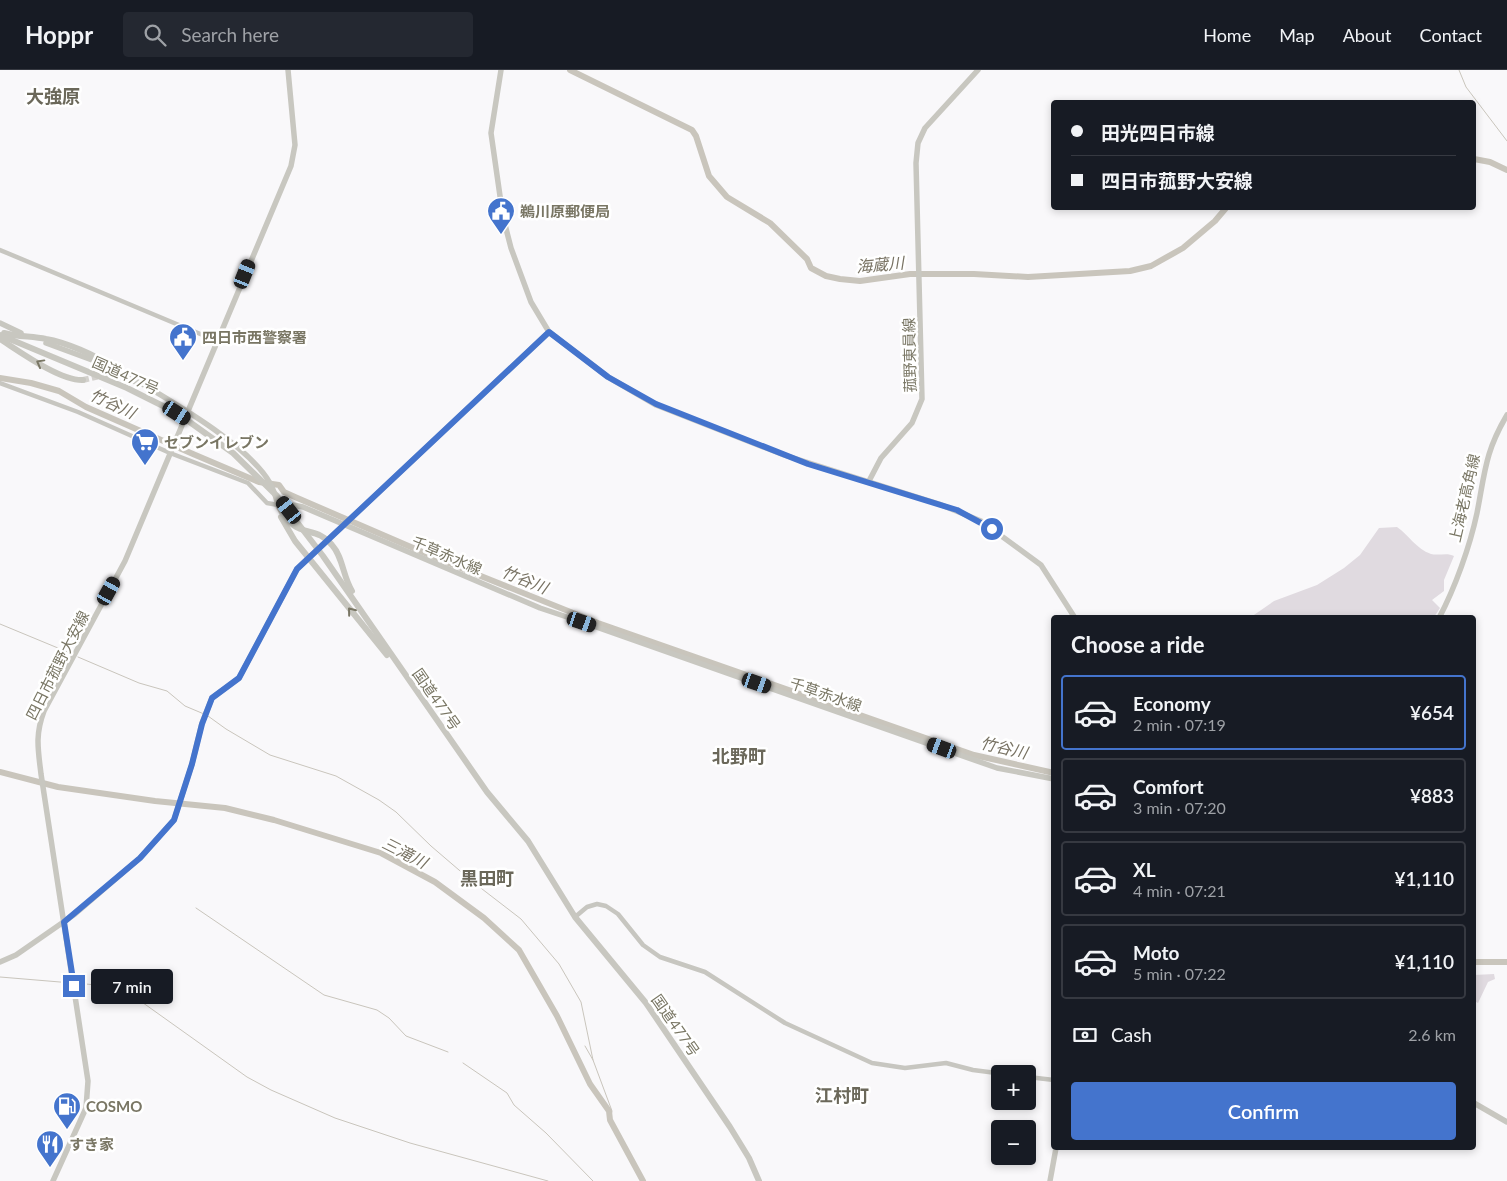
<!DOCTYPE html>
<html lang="en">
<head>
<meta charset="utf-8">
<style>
  body { margin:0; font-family:Lato,"Noto Sans JP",sans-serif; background:#242831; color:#f1f3f6; height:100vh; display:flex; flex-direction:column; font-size:19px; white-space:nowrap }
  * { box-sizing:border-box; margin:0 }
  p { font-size:16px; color:#9ea1a6 }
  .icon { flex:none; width:28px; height:28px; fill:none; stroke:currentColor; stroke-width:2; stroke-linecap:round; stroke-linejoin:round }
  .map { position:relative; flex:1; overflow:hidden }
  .sheet { position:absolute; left:1051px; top:545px; width:425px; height:535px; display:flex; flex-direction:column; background:#171b24; border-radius:5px; box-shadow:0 2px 8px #0003 }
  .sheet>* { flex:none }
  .guide { position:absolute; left:1051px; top:30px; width:425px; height:110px; border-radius:5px; box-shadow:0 2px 8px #0003; display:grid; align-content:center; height:110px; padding:0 20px; background:#171b24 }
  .fabs { position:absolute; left:991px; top:995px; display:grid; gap:10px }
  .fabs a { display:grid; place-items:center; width:45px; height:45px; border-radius:5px; background:#171b24; box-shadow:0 2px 8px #0003; font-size:25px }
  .end { position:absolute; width:22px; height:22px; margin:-11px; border:6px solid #4474cd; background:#fff; box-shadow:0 0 0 2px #fff }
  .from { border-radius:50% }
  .bubble { position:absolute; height:35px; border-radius:5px; background:#171b24; box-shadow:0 2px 8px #0003; font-size:16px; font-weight:600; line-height:35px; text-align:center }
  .car { position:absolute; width:15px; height:30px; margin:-15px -8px; border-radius:6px; box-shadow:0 0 4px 1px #0007; background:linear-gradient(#222 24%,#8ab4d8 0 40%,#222 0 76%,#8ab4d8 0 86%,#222 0) }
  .guide b { display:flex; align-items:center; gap:18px; height:48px; font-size:19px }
  .guide b+b { border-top:1px solid #363941 }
  .guide i { width:12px; height:12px; background:#f1f3f6 }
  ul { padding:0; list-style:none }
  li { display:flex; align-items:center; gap:15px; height:75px; margin:0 10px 8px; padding:0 10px; border:2px solid #363941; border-radius:5px }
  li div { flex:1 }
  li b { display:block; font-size:19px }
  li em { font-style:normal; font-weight:600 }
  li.current { border-color:#4474cd }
  li>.icon { width:45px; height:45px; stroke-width:1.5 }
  h2 { padding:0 20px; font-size:22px; line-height:60px }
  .pay { display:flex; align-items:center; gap:12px; height:55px; padding:0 20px; font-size:19px }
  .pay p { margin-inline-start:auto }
  .button { display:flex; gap:10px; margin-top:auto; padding:10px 20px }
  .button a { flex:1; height:58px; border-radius:5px; background:#4474cd; color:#fff; font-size:20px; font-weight:600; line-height:58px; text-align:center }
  header { display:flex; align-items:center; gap:30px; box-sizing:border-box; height:70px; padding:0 25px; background:#171b24; border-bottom:1px solid #363941 }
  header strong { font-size:24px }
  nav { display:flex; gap:28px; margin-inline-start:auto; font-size:18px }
  .search { width:350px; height:45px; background:#242831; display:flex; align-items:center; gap:12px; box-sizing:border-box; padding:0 18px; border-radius:5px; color:#9ea1a6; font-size:19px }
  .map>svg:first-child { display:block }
  .green { fill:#e0dae0 }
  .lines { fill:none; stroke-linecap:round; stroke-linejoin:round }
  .stream { stroke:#c9c5bc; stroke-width:1 }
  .river { stroke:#c9c5bc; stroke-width:6 }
  .highway-tunnel { stroke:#d3d1cd; stroke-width:6; stroke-dasharray:6 3; stroke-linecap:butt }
  .minor { stroke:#c7c6c0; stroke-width:4.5 }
  .major { stroke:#c8c7c0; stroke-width:5.5 }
  .highway { stroke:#c8c7c0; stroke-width:6 }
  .oneway { stroke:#797664 }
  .route { stroke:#4474cd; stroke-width:6 }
  .labels { text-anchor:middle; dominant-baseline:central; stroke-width:5; stroke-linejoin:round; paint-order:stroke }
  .poi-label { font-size:15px; font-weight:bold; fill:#797664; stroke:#fff; text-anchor:start }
  .street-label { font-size:15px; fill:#797664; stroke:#fff }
  .water-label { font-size:16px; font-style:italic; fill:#787263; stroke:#fff }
  .quarter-label { font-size:18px; font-weight:bold; fill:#6b685a; stroke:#fff }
</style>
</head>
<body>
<header>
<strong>Hoppr</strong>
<div class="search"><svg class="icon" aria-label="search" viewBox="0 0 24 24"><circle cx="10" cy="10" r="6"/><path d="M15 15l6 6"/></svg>Search here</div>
<nav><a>Home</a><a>Map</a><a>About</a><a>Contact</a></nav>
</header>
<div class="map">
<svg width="1507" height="1111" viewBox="0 0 1507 1111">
  <rect width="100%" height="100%" fill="#f9f8fa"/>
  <g class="green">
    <path d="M 1397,457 C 1409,465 1416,479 1431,484 C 1439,486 1447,482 1454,486 L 1444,510 L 1444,521 L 1432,530 L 1440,538 L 1434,547 L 1251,547 L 1274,531 L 1317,515 L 1344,498 L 1360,485 L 1379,458 Z"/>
    <path d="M 1494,904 L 1495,909 L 1488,912 L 1478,933 L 1474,931 L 1474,905 Z"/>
  </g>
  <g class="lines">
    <g class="stream">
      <path d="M 1459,0 L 1466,17 L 1507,71"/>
      <path d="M 0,554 L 70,583"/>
      <path d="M 78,587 L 139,613 L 167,621 L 185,636 L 204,644"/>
      <path d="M 208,646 L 226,659 L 270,685 L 336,706 L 379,730 L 396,742 L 431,776 L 473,812 L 521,849 L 559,894 L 581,932 L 593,990 L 612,1041 L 610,1050"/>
      <path d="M 196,838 L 324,925 L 377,940 L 389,948 L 406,966 L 448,982"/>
      <path d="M 0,907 L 72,913"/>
      <path d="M 76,913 L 116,917 L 132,925 L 247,1007 L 271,1020 L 335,1048 L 410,1073 L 548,1111"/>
      <path d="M 585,976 L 593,990"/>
      <path d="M 463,993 L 507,1023 L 514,1035 L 546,1063 L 593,1111"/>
    </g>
    <g class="river">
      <path d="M 570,0 L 692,60 L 696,66 L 709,106 L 727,127 L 770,153 L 807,189 L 811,198 L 826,206 L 840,209 L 860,211 L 910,204 L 974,204 L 1028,207 L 1130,201 L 1151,196 L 1183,178 L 1215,151 L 1226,138"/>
      <path d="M 1474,89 L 1490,92 L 1507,100"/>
      <path d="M 0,308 L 31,313 L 59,321 L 86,337 L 193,384 L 259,412 L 279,415 L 284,422 L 295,427 L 441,490 L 598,553 L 974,685 L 1054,703"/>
      <path d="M 0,702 L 58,717 L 155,731 L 225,738 L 274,750 L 381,783 L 435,812 L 484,848 L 519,880 L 557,946 L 590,1014 L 609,1041 L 610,1050 L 643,1111"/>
      <path d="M 1474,892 L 1507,892"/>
    </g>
    <path class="highway-tunnel" d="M 83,310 L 100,306"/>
    <g class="minor">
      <path d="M 0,180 L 217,271"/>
      <path d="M 0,313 L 78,342 L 170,383 L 248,413 L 267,433 L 278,435"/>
      <path d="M 575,847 L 587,837 L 597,834 L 606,836 L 618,844 L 643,875 L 660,887 L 705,902 L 785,953 L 872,993 L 905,998 L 946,993 L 973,1000 L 1004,1004"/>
      <path d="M 1028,1007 L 1054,1010"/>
    </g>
    <g class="major">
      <path d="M 501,0 L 491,63 L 503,147 L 511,178 L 531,232 L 549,262 L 608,307 L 656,335 L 784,385 L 939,434 L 981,451 L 1041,495 L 1075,548"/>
      <path d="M 0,253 L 21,263"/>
      <path d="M 46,273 L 111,297 L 126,306"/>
      <path d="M 139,312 C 176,334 249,376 270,413 C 274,420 276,428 278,435 L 293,435 L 303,437 L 540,538 L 582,552 L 997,698 L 1054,709"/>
      <path d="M 869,411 L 881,388 L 912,353 L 922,329 L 916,93 L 918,73 L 925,58 L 978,0"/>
      <path d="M 1439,548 C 1455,518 1470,476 1477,443 C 1485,402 1485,382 1507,345"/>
      <path d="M 0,892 L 16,885 L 75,844 L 140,788 L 174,750 L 192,694 L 202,653 L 212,628 L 239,608 L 297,499 L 549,262"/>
      <path d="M 1474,1033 L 1507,1052"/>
      <path d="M 53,1111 L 86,1038 L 88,1011 L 41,704 C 38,679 35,665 44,641 L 125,491 L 291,96 L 295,75 L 288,0"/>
      <path d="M 1050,1111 L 1056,1078"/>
    </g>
    <g class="highway">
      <path d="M 4,263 C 18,267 32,266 46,269 C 64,272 97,285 111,297"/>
      <path d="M 0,265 L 127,318 L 177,343 L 233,383 L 277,426 L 323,486 L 487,722 L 528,771 L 575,847 L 646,933 L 730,1057 L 749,1088 L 759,1111"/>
      <path d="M 0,269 C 19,281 60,311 83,310"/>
      <path d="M 106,304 L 122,306 L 141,314"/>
      <path d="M 278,435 C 296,472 314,453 332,475 C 343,487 343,507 352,521"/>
      <path d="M 281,447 L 295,471 L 387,585"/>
    </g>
  </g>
  <defs><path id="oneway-chevron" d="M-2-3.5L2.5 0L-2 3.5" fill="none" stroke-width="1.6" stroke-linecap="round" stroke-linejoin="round" transform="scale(1.25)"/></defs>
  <g class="oneway">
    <use href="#oneway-chevron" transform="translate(40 293) rotate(-151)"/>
    <use href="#oneway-chevron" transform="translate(351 541) rotate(-129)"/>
  </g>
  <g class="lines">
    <path class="route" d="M 74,916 L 64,852 L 140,788 L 174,750 L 192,694 L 202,654 L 212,628 L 239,608 L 297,499 L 549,262 L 608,307 L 656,334 L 808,394 L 957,440 L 992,459"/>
  </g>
  <defs>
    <g id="civic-pin" transform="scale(1.4375)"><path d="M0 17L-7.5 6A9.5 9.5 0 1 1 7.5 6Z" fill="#4474cd" stroke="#fff"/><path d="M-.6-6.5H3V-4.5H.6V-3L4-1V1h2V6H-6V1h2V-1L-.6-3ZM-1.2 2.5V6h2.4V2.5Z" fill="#fff"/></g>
    <g id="supermarket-pin" transform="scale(1.4375)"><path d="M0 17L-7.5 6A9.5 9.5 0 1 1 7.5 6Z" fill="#4474cd" stroke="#fff"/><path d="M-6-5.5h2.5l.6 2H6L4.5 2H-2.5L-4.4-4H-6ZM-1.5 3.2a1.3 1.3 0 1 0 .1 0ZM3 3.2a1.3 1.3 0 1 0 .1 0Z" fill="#fff"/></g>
    <g id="fuel-pin" transform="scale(1.4375)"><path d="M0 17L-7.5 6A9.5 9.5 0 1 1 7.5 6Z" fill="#4474cd" stroke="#fff"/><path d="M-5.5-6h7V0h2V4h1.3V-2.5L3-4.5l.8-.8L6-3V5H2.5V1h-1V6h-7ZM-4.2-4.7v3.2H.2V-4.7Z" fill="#fff"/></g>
    <g id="restaurant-pin" transform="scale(1.4375)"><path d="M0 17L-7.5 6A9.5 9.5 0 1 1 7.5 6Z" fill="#4474cd" stroke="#fff"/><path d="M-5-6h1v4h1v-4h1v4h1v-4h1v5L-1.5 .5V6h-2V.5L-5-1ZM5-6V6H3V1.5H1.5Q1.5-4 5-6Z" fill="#fff"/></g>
  </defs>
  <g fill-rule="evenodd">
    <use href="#civic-pin" x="501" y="141"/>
    <use href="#civic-pin" x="183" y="267"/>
    <use href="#supermarket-pin" x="145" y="372"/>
    <use href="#fuel-pin" x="67" y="1036"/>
    <use href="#restaurant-pin" x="50" y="1074"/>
  </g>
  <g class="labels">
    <g class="poi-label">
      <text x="520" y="141">鵜川原郵便局</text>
      <text x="202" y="267">四日市西警察署</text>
      <text x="164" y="372">セブンイレブン</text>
      <text x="86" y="1036">COSMO</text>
      <text x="69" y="1074">すき家</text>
    </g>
    <g class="street-label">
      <text transform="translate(909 285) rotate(-91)">菰野東員線</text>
      <text transform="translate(126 305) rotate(24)">国道477号</text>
      <text transform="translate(1464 428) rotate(-77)">上海老高角線</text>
      <text transform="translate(447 485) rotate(23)">千草赤水線</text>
      <text transform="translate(57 595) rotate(-63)">四日市菰野大安線</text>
      <text transform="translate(826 624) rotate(19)">千草赤水線</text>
      <text transform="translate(437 629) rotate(55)">国道477号</text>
      <text transform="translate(676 955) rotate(55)">国道477号</text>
    </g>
    <g class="water-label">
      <text transform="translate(880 194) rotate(-5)">海蔵川</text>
      <text transform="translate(113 333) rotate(25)">竹谷川</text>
      <text transform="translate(525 509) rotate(22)">竹谷川</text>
      <text transform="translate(1004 677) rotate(13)">竹谷川</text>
      <text transform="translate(405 782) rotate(27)">三滝川</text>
    </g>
    <g class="quarter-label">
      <text x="53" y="26">大強原</text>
      <text x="739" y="686">北野町</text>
      <text x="487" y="808">黒田町</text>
      <text x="842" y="1025">江村町</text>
    </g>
  </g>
</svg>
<div class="fabs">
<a>+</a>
<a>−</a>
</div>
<i class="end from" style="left:992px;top:459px"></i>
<i class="end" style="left:74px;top:916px"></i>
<div class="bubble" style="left:91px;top:899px;width:82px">7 min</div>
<i class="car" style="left:245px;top:204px;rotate:22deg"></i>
<i class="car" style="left:177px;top:343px;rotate:123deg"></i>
<i class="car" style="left:289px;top:440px;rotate:322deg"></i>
<i class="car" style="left:109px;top:521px;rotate:29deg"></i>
<i class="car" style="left:582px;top:552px;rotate:109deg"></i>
<i class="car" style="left:757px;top:613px;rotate:109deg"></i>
<i class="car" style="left:942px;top:678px;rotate:290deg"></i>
<div class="guide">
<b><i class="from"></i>田光四日市線</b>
<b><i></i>四日市菰野大安線</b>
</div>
<section class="sheet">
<h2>Choose a ride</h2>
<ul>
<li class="current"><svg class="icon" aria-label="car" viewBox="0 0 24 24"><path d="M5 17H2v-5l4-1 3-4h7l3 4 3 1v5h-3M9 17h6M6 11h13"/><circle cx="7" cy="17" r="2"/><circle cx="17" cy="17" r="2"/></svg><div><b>Economy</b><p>2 min · 07:19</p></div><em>¥654</em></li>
<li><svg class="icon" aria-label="car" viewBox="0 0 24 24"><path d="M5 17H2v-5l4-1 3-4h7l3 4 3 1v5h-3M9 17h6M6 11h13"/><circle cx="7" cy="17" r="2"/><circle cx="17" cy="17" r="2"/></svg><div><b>Comfort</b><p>3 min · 07:20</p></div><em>¥883</em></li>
<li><svg class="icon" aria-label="car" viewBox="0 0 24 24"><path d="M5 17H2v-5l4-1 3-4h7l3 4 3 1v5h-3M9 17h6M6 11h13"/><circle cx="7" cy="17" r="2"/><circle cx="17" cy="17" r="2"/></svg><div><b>XL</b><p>4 min · 07:21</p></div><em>¥1,110</em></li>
<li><svg class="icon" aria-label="car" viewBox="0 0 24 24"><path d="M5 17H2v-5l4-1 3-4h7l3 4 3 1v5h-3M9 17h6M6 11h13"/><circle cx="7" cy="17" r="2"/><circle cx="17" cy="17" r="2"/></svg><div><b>Moto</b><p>5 min · 07:22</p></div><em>¥1,110</em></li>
</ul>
<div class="pay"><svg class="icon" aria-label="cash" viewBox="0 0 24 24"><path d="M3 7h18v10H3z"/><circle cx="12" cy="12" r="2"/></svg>Cash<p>2.6 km</p></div>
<div class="button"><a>Confirm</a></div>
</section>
</div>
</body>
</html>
